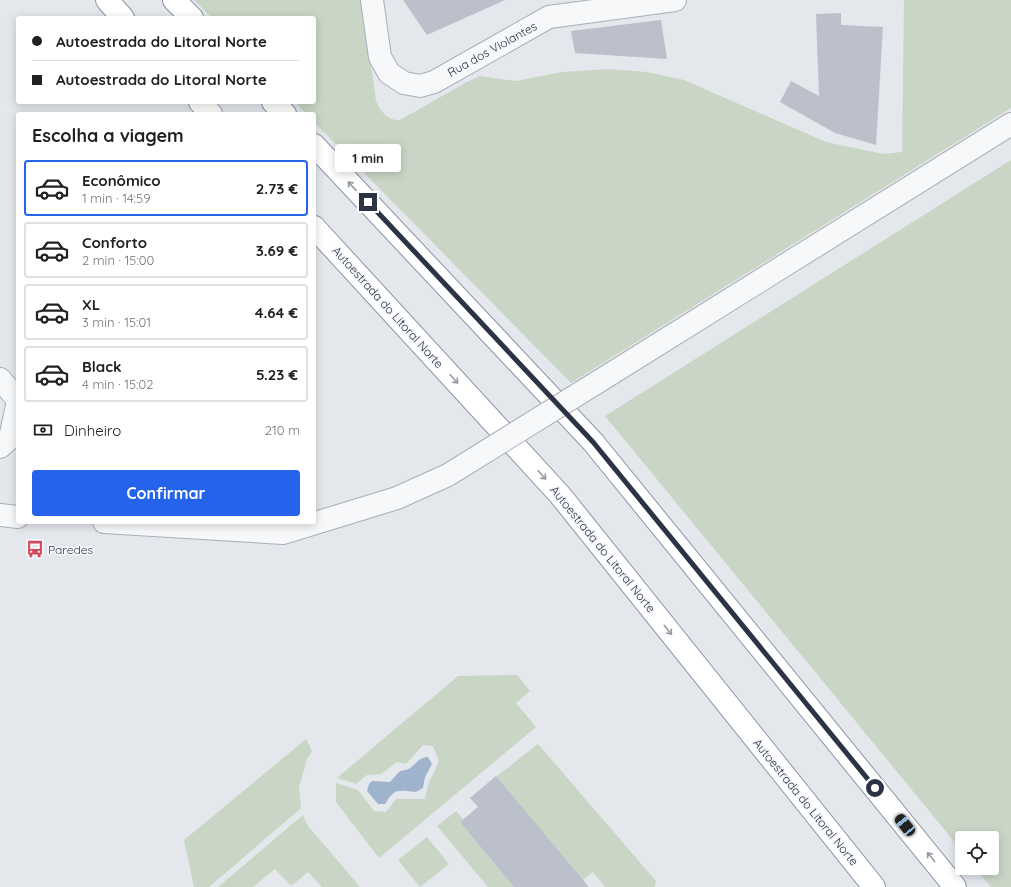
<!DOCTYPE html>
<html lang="pt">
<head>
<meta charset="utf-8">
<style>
  body { margin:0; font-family:Quicksand,sans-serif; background:#f6f6f6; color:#202124; height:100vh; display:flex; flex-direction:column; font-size:15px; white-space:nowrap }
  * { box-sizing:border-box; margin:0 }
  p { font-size:13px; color:#757577 }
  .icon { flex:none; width:22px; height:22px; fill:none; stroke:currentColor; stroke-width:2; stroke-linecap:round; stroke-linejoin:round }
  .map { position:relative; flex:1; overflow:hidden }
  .side { position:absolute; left:16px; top:112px; width:300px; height:412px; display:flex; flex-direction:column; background:#fff; border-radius:4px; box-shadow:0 2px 10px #0003 }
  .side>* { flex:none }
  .hud { position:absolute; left:16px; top:16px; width:300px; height:88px; border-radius:4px; box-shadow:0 2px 10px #0003; display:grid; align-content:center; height:88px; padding:0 16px; background:#fff }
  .controls { position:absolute; left:955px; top:831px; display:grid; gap:8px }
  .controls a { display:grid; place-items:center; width:44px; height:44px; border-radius:4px; background:#fff; box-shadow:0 2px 10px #0003; font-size:20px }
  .end { position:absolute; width:18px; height:18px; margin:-9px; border:5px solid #2b3445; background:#fff; box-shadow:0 0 0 2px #fff }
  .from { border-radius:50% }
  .bubble { position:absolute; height:28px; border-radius:4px; background:#fff; box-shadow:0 2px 10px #0003; font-size:13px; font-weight:800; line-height:28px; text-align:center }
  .car { position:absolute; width:12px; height:24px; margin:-12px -6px; border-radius:5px; box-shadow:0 0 3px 1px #0007; background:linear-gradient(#222 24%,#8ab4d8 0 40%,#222 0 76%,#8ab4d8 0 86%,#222 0) }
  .hud b { display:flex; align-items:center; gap:14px; height:38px; font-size:15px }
  .hud b+b { border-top:1px solid #e0e0e0 }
  .hud i { width:10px; height:10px; background:#202124 }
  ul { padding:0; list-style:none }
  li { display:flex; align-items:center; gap:12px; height:56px; margin:0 8px 6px; padding:0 8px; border:2px solid #e0e0e0; border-radius:4px }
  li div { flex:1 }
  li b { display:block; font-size:15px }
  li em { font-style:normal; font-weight:800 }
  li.on { border-color:#2563eb }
  li>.icon { width:36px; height:36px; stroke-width:1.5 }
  h2 { padding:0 16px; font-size:18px; line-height:48px }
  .pay { display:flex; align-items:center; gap:10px; height:44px; padding:0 16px; font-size:15px }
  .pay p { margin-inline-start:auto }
  .primary-button { display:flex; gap:8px; margin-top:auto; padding:8px 16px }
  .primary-button a { flex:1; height:46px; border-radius:4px; background:#2563eb; color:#fff; font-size:16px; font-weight:800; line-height:46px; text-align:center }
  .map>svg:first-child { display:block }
  .green { fill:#c9d6c5 }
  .water { fill:#9fb4cc }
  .building { fill:#bbc0ca }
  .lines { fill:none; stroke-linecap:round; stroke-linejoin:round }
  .minor-casing { stroke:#a9aeb7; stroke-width:24 }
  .tertiary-casing { stroke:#a9aeb7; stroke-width:24 }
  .motorway-casing { stroke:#8b94a3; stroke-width:24 }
  .minor { stroke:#f7f8fa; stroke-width:22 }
  .tertiary { stroke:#f7f8fa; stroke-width:22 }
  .motorway { stroke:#fff; stroke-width:22 }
  .tertiary-bridge-casing { stroke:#a9aeb7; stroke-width:24; stroke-linecap:butt }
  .tertiary-bridge { stroke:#f7f8fa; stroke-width:22 }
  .oneway { stroke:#959aa2 }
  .route { stroke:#2b3445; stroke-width:5 }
  .labels { text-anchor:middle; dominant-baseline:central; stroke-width:3.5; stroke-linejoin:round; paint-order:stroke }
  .street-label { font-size:12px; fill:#2b3445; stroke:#f4f6f9 }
  .poi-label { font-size:12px; fill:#2b3445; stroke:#f4f6f9; text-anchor:start }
</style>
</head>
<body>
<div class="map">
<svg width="1011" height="887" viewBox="0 0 1011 887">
  <rect width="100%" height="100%" fill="#e4e7ec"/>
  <g class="green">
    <path d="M 194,0 L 362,0 L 376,101 C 380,111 388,121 400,120 L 465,83 L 480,76 L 516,81 L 562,72 L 608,69 L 646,72 L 684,80 L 826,142 L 883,154 L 902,152 L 904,0 L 1011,0 L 1011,108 L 571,383 L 314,122 L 314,114 L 306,114 L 295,102 L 314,102 L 314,18 L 212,18 Z"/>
    <path d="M 1011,160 L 1011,887 L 991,887 L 975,868 L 992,868 L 992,838 L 962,838 L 962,851 L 605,416 Z"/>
    <path d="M 517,675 L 530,691 L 516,703 L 536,727 L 379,858 L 336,802 L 336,783 L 358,790 L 374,811 L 386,812 L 396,799 L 425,799 L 428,785 L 439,761 L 433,746 L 423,745 L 406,764 L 397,762 L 381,774 L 367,775 L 356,784 L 337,778 L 458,676 Z"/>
    <path d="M 306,739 L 312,751 L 307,759 L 299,787 L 301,808 L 209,887 L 194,887 L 184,840 Z"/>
    <path d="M 538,744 L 656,881 L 655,887 L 605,887 L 593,872 L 583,880 L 496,777 Z"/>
    <path d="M 456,811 L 463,819 L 460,822 L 514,887 L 488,887 L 437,826 Z"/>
    <path d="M 303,815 L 308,826 L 360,887 L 322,887 L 308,872 L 291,886 L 275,869 L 253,887 L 218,887 Z"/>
    <path d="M 427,837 L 449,864 L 420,887 L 398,860 Z"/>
  </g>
  <path class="water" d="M 428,757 L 432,764 L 425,777 L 423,788 L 416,792 C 398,790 394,788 385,804 L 378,804 L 367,791 L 369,784 L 372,781 L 390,782 L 400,771 C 416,770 414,758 428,757 Z"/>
  <g class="building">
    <path d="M 403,0 L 505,0 L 427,35 Z"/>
    <path d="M 841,13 L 841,25 L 883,27 L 876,145 L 835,133 L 780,102 L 791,81 L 819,96 L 816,14 Z"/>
    <path d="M 661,20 L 667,59 L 575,53 L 571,31 Z"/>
    <path d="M 496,776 L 589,887 L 514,887 L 460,822 L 478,807 L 470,798 Z"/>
  </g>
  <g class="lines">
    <g class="minor-casing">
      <g id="minor">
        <path d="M 372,0 L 380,57 L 389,73 L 404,83 L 420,86 L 434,82 L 549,17 L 675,0"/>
        <path d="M 0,379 L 18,400"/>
        <path d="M 0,447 L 10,438 L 18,401"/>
      </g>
    </g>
    <g class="tertiary-casing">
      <g id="tertiary">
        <path d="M 609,375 L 1011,124"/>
        <path d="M 0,515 L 18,517"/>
        <path d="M 104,522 L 283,533 L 397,498 L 448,475"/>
      </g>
    </g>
    <g class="motorway-casing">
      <g id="motorway">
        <path d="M 107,0 L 123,18"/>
        <path d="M 174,0 L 192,18"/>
        <path d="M 200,102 L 211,114"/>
        <path d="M 273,102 L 285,114"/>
        <path d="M 314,145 L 593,442 L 955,887"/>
        <path d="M 314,227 L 560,495 L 874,887"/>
      </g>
    </g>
    <use href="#minor" class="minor"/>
    <use href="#tertiary" class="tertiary"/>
    <use href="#motorway" class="motorway"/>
    <g class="tertiary-bridge-casing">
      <path id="tertiary-bridge" d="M 448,475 L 609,375"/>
    </g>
    <use href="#tertiary-bridge" class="tertiary-bridge"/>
  </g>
  <defs><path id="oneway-shaft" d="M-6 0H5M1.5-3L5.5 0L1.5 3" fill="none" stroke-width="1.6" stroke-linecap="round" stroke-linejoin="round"/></defs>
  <g class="oneway">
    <use href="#oneway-shaft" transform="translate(352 186) rotate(-133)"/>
    <use href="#oneway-shaft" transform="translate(454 379) rotate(48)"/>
    <use href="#oneway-shaft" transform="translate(542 475) rotate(48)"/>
    <use href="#oneway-shaft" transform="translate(668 630) rotate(51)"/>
    <use href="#oneway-shaft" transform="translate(931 857) rotate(-129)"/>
  </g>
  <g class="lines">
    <path class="route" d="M 368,202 L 593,442 L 875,788"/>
  </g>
  <defs>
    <g id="bus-bare" transform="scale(1.38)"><path d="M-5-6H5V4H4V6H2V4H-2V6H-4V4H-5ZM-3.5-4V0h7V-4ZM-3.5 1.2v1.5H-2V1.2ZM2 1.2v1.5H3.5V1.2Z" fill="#d1495b" stroke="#f4f6f9" stroke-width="2.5" paint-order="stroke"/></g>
  </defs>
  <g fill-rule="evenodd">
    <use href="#bus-bare" x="35" y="549"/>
  </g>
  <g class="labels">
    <g class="street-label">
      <text transform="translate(492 49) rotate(-29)">Rua dos Violantes</text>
      <text transform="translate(388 307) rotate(48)">Autoestrada do Litoral Norte</text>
      <text transform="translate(603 549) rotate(51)">Autoestrada do Litoral Norte</text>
      <text transform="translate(806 802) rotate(51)">Autoestrada do Litoral Norte</text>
    </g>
    <g class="poi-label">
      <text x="48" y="549">Paredes</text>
    </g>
  </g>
</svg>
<div class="controls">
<a><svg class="icon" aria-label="locate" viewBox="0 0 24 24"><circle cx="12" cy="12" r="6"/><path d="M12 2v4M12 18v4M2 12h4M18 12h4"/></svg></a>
</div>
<i class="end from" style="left:875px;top:788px"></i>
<i class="end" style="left:368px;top:202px"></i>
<div class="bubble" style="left:335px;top:144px;width:66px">1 min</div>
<i class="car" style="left:905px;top:825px;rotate:321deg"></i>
<div class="hud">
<b><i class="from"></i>Autoestrada do Litoral Norte</b>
<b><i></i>Autoestrada do Litoral Norte</b>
</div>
<section class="side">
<h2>Escolha a viagem</h2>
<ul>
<li class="on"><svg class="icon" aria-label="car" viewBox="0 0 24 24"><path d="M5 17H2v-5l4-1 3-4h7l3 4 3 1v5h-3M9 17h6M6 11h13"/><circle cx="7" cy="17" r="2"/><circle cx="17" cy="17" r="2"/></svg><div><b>Econômico</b><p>1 min · 14:59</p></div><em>2.73 €</em></li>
<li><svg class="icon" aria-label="car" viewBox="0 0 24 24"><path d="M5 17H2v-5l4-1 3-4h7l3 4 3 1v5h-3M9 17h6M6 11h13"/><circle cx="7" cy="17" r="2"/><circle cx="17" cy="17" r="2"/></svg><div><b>Conforto</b><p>2 min · 15:00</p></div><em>3.69 €</em></li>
<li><svg class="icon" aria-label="car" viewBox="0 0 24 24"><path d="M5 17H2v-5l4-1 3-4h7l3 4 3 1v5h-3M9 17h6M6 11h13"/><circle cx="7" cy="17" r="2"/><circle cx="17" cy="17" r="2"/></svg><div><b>XL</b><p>3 min · 15:01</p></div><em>4.64 €</em></li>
<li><svg class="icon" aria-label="car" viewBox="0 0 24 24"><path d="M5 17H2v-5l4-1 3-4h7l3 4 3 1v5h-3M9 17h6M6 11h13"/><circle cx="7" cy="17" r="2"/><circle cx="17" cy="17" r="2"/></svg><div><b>Black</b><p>4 min · 15:02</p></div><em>5.23 €</em></li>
</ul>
<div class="pay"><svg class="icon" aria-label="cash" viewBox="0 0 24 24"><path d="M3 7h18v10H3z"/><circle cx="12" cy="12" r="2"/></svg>Dinheiro<p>210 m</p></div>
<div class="primary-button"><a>Confirmar</a></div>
</section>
</div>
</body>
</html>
